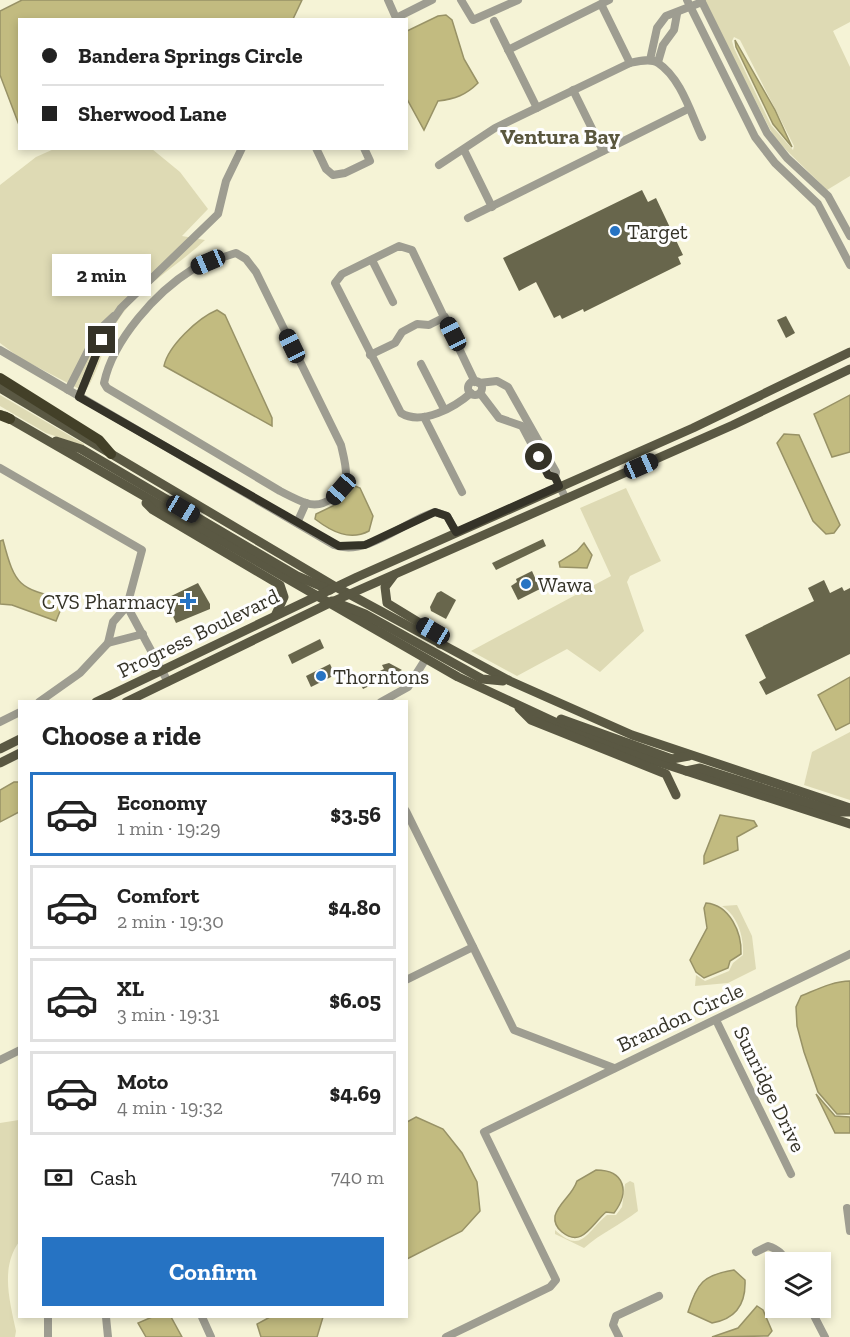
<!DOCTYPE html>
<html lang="en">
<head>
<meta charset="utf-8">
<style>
  body { margin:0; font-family:"Zilla Slab",serif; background:#f6f6f6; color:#222; height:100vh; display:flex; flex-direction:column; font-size:22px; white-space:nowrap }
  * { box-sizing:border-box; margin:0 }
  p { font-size:20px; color:#767676 }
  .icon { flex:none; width:33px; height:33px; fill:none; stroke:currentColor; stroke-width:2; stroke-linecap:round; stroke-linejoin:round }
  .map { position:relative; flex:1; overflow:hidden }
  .sheet { position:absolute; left:18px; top:700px; width:390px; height:618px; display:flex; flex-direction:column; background:#fff; border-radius:0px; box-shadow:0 3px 9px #0003 }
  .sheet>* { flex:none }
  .hud { position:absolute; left:18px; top:18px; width:390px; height:132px; border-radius:0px; box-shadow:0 3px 9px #0003; display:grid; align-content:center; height:132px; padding:0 24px; background:#fff }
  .fabs { position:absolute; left:765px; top:1252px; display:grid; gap:12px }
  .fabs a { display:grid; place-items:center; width:66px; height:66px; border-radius:0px; background:#fff; box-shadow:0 3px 9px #0003; font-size:30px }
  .end { position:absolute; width:27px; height:27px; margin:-14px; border:8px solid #353328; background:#fff; box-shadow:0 0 0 3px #fff }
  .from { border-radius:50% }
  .bubble { position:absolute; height:42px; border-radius:0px; background:#fff; box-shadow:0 3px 9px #0003; font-size:20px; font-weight:700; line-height:42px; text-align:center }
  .car { position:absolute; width:18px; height:36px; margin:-18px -9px; border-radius:8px; box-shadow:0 0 4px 2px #0007; background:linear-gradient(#222 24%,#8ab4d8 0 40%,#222 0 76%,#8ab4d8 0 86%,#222 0) }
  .hud b { display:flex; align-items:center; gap:21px; height:57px; font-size:22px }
  .hud b+b { border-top:2px solid #e0e0e0 }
  .hud i { width:15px; height:15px; background:#222 }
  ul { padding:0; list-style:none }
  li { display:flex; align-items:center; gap:18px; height:84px; margin:0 12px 9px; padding:0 12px; border:3px solid #e0e0e0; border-radius:0px }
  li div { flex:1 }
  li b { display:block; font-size:22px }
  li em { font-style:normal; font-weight:700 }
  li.selected { border-color:#2673c3 }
  li>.icon { width:54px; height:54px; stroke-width:1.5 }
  h2 { padding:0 24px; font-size:27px; line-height:72px }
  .pay { display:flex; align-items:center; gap:15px; height:66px; padding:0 24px; font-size:22px }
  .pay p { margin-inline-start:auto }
  .cta { display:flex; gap:12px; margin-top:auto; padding:12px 24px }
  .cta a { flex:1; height:69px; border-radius:0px; background:#2673c3; color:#fff; font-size:24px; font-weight:700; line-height:69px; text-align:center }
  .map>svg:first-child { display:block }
  .green { fill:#dedab4; fill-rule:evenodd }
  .water { fill:#c2bb80; stroke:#989266; stroke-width:1.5 }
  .building { fill:#68664c }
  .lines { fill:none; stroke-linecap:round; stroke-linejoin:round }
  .minor { stroke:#9e9d91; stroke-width:8 }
  .major { stroke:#5a5843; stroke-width:9 }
  .highway { stroke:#434028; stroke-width:10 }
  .route { stroke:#353328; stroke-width:8 }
  .poi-dot { fill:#2673c3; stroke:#fefefe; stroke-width:2 }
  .labels { text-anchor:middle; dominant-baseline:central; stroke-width:6; stroke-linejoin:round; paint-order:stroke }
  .poi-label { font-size:21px; fill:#353328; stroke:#fefefe; text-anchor:start }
  .street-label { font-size:21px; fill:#353328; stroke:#fefefe }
  .neighbourhood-label { font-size:22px; font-weight:bold; fill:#5a573e; stroke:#fefefe }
</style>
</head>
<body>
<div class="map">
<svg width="850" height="1337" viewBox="0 0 850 1337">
  <rect width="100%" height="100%" fill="#f5f3d6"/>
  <g class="green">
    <path d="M 704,0 L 850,0 L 850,22 L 833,31 L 850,67 L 850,176 L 827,190 L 775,139 ZM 734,37 L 740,40 L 794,146 L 793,150 L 771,125 L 734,48 L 732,41 Z"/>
    <path d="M 54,149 L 152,149 L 180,172 L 208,209 L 182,236 L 205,240 C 179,265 144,284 123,313 C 105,336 101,368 85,392 L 20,358 L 0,343 L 0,185 L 36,157 Z"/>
    <path d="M 0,395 L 84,444 L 84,446 L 46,433 L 0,406 Z"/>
    <path d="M 626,488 L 661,561 L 630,576 L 627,582 L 644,631 L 600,672 L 567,649 L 517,676 L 471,651 L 611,576 L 580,508 Z"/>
    <path d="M 850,732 L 850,800 L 804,785 L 812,752 Z"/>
    <path d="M 737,905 L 752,936 L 756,969 L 728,983 L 695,986 L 696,975 L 705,981 L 729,971 L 733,963 L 743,955 C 744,937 738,916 722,906 Z"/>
    <path d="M 19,1120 L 19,1242 C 0,1268 10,1302 16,1331 L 15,1337 L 0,1337 L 0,1123 Z"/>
    <path d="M 630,1181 L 634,1183 L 638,1211 C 620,1225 601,1233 584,1248 L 555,1234 L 555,1230 C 582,1255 586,1232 607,1215 L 616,1215 L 622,1207 L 625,1184 Z"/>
  </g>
  <g class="water">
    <path d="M 22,0 L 302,0 L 293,19 L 20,20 L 19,125 L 0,75 L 0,11 Z"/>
    <path d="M 446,15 L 452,20 L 464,59 L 478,83 C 466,95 455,99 438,101 L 424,130 L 407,99 L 407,31 L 438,16 Z"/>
    <path d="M 735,40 L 775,110 L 792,147 L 773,124 L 736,47 Z"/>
    <path d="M 217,310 L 225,315 L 272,418 L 272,426 L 164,366 C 168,346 198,318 217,310 Z"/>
    <path d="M 850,395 L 850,452 L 832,457 L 814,414 Z"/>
    <path d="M 784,434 L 799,435 L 840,525 L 834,533 L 826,534 L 813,521 L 777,443 Z"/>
    <path d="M 355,486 L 360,488 L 373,516 L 369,531 C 350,541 332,532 315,519 L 316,514 L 337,504 Z"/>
    <path d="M 3,540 C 15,586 19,589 65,599 L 56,621 L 12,605 L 0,604 L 0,541 Z"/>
    <path d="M 584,543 L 592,555 L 587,568 L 560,567 L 559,562 L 577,551 Z"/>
    <path d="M 850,677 L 850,723 L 836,730 L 818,695 Z"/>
    <path d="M 14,782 L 19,782 L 19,812 L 0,822 L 0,790 Z"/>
    <path d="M 720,815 L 754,821 L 757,826 L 737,837 L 738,850 L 704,864 L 704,856 Z"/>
    <path d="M 706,903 C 730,905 742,933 741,954 L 730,961 L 728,968 L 704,978 L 696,972 L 690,960 L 707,928 L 704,908 Z"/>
    <path d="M 850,981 L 850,1114 L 837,1114 L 818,1092 L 804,1052 L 797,1026 L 796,1007 L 801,996 C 816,990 833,981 850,981 Z"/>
    <path d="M 816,1094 L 835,1116 L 850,1117 L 850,1133 L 835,1133 Z"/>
    <path d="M 416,1117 L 443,1129 L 462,1153 L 477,1182 L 480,1211 L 462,1231 L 407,1259 L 407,1122 Z"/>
    <path d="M 596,1170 C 625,1170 630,1192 614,1213 L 606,1212 C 591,1225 582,1248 562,1232 C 557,1228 554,1223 555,1216 C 559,1202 572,1196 577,1181 Z"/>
    <path d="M 734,1270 L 745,1280 C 746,1303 736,1319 712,1323 L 688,1312 C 697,1283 703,1275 734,1270 Z"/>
    <path d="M 757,1306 L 763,1310 L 772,1331 L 768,1336 L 712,1337 L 738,1328 Z"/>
    <path d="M 152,1317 L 171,1317 L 182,1337 L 146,1337 L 138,1323 Z"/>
    <path d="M 270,1317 L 323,1317 L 317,1337 L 261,1337 L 257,1324 Z"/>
  </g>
  <g class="building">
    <path d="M 642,190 L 648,202 L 656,198 L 683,255 L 678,257 L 681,264 L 584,312 L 583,309 L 562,319 L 560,315 L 554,318 L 536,282 L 519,291 L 503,258 Z"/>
    <path d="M 786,316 L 795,333 L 786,338 L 777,320 Z"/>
    <path d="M 543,539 L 546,546 L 496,570 L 492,563 Z"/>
    <path d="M 532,571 L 540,589 L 518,600 L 511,586 L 517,582 L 516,579 Z"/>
    <path d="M 824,580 L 830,593 L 842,587 L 844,591 L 850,588 L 850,654 L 766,695 L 759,682 L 766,678 L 745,635 L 814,601 L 808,588 Z"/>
    <path d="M 198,583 L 210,604 L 210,609 L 176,623 L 165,599 Z"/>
    <path d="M 441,591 L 456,600 L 446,619 L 431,611 L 430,607 L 437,593 Z"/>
    <path d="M 320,639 L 324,648 L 292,664 L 288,655 Z"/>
    <path d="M 389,663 L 402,670 L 363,689 L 359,681 L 384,669 L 382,665 Z"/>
    <path d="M 330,664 L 335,675 L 311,687 L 306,676 Z"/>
  </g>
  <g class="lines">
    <g class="minor">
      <path d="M 388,0 L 396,18 L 432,0"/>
      <path d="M 461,0 L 473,20 L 518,0"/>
      <path d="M 687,0 L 755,137 L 775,163 L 818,204 L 850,265"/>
      <path d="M 701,0 L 767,133 L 787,158 L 828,196 L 850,236"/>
      <path d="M 601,4 L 630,63"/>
      <path d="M 494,21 L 537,108"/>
      <path d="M 508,50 L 609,0"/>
      <path d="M 650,60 L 657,28 L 666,16 L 702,2"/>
      <path d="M 658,62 L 663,45 L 674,30 L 677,14"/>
      <path d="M 573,90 L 603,151"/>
      <path d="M 316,148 L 326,169 L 333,175 L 345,173 L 370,161 L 364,148"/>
      <path d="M 464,150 L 492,207"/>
      <path d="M 439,165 L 495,128 L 630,63 C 639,61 651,58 658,63 C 681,78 691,114 702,137"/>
      <path d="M 468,218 L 688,109"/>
      <path d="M 236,253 L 246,259 L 256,272 L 341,445 C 343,454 346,464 346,474 C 346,493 324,509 306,503 C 297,500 288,495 280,491 L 107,388 L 104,383 C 113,340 156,292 193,269 C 205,261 222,258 236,253 Z"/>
      <path d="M 372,260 L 393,302"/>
      <path d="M 0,350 L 334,545 C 368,557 404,521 435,512 L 447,516 L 456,532"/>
      <path d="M 370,355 L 395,343 L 402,332 L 417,324 L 429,325 L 445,317"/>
      <path d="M 421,364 L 444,409"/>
      <circle cx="475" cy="388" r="7"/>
      <path d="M 479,383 L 497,381 L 508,387 L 556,472 L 555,477 L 566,499"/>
      <path d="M 68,390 L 98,331 L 114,316"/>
      <path d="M 471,393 C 455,407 422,426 401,413 L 335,283 L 342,274 L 399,246 L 412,250 L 475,382"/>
      <path d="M 480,393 L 499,418 L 522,426 L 548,475 L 555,477"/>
      <path d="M 79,397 L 106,330 L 121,308 L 218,214 L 226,181 L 242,148"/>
      <path d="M 424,417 L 462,492"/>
      <path d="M 0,468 L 142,550 L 127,606 L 113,622 L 108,643 L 80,673 L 39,702"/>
      <path d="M 297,523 L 306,503"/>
      <path d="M 127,606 L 168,682"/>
      <path d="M 108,643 L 143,634"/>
      <path d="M 381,702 L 408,687 L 425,660"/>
      <path d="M 0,722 L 20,712"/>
      <path d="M 406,811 L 514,1030 L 614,1068"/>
      <path d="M 406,980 L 473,947"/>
      <path d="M 716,1020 L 791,1174"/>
      <path d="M 0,1060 L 20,1050"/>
      <path d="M 847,1208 L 850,1231"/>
      <path d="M 756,1252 L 768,1246 C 778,1249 783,1254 788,1263"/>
      <path d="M 810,1308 L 825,1337"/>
      <path d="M 48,1317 L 48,1337"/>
      <path d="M 106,1317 L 108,1337"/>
      <path d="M 202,1317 L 211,1337"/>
      <path d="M 446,1337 L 550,1287 L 556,1280 L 484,1132 L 850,954"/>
      <path d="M 619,1337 L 613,1325 L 616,1316 L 659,1296"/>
    </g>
    <g class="major">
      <path d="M 0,388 L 336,587 L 510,681 L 632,735 L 850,808"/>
      <path d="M 5,416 L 458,677 L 555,722 L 640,756 L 850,824"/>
      <path d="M 56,441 L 81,449 L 297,576 L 330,590"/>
      <path d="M 146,503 L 153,510 L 280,585 L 284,597 L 276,614"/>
      <path d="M 394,575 L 385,587 L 387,603 L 433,631 L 440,644"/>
      <path d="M 332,601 L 365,614 L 482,679 L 503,681"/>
      <path d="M 96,702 L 357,577 L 693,428 L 850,352"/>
      <path d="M 126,702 L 334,601 L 733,425 L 850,369"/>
      <path d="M 519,708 L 531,720 L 666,774 L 676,795"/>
      <path d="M 561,719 L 672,759 L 689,756"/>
      <path d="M 0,749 L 20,739"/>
      <path d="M 0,763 L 20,753"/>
      <path d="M 686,771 L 700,768 L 837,812 L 850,812"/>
    </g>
    <g class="highway">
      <path d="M 0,378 L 99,440 L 111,454"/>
      <path d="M 0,415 L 10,419"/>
    </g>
  </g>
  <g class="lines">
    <path class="route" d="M 102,340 L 79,397 L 339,546 L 365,545 L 435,512 L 447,516 L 456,532 L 559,486 L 555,477 L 548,475 L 539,457"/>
  </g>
  <g class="poi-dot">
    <circle cx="615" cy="231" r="6"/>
    <circle cx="526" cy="584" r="6"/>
    <path d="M185 592h6v6h6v6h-6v6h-6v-6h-6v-6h6z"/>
    <circle cx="321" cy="676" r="6"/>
  </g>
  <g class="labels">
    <g class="poi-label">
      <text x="627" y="231">Target</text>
      <text x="538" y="584">Wawa</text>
      <text x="176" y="601" text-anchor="end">CVS Pharmacy</text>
      <text x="333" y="676">Thorntons</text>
    </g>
    <g class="street-label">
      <text transform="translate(198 633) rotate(-26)">Progress Boulevard</text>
      <text transform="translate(680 1017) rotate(-25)">Brandon Circle</text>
      <text transform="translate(770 1089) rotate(64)">Sunridge Drive</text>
    </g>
    <g class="neighbourhood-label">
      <text x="560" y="136">Ventura Bay</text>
    </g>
  </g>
</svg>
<div class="fabs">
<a><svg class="icon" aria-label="layers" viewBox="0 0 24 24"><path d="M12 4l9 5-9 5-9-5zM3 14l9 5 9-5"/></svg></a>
</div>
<i class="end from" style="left:539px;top:457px"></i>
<i class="end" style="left:102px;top:340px"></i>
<div class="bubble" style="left:52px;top:254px;width:99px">2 min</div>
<i class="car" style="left:208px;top:262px;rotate:247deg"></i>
<i class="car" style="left:453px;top:334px;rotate:333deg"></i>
<i class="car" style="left:292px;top:346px;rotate:334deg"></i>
<i class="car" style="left:641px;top:466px;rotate:66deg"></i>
<i class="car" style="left:341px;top:489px;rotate:221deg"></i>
<i class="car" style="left:183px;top:509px;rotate:121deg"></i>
<i class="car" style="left:433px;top:631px;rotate:300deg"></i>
<div class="hud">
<b><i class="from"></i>Bandera Springs Circle</b>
<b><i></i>Sherwood Lane</b>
</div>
<section class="sheet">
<h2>Choose a ride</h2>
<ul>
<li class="selected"><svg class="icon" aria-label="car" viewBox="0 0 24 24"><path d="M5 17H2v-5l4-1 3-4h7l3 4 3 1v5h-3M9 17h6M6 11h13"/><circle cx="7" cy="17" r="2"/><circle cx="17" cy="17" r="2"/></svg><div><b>Economy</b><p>1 min · 19:29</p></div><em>$3.56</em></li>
<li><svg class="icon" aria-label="car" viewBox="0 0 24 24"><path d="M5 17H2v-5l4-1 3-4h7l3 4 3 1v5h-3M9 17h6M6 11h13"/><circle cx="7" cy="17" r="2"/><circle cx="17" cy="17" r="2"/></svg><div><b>Comfort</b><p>2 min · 19:30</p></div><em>$4.80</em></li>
<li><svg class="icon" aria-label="car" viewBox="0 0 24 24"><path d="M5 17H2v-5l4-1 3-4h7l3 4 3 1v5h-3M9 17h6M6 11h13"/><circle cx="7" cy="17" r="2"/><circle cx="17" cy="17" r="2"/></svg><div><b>XL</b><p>3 min · 19:31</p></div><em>$6.05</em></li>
<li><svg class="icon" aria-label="car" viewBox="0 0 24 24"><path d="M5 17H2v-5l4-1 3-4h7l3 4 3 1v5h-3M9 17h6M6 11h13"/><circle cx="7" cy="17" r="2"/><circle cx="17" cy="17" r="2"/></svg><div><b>Moto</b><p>4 min · 19:32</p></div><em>$4.69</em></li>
</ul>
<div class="pay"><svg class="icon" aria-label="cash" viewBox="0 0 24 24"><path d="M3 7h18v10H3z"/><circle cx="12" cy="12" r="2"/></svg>Cash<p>740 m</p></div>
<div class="cta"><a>Confirm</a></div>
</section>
</div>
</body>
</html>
